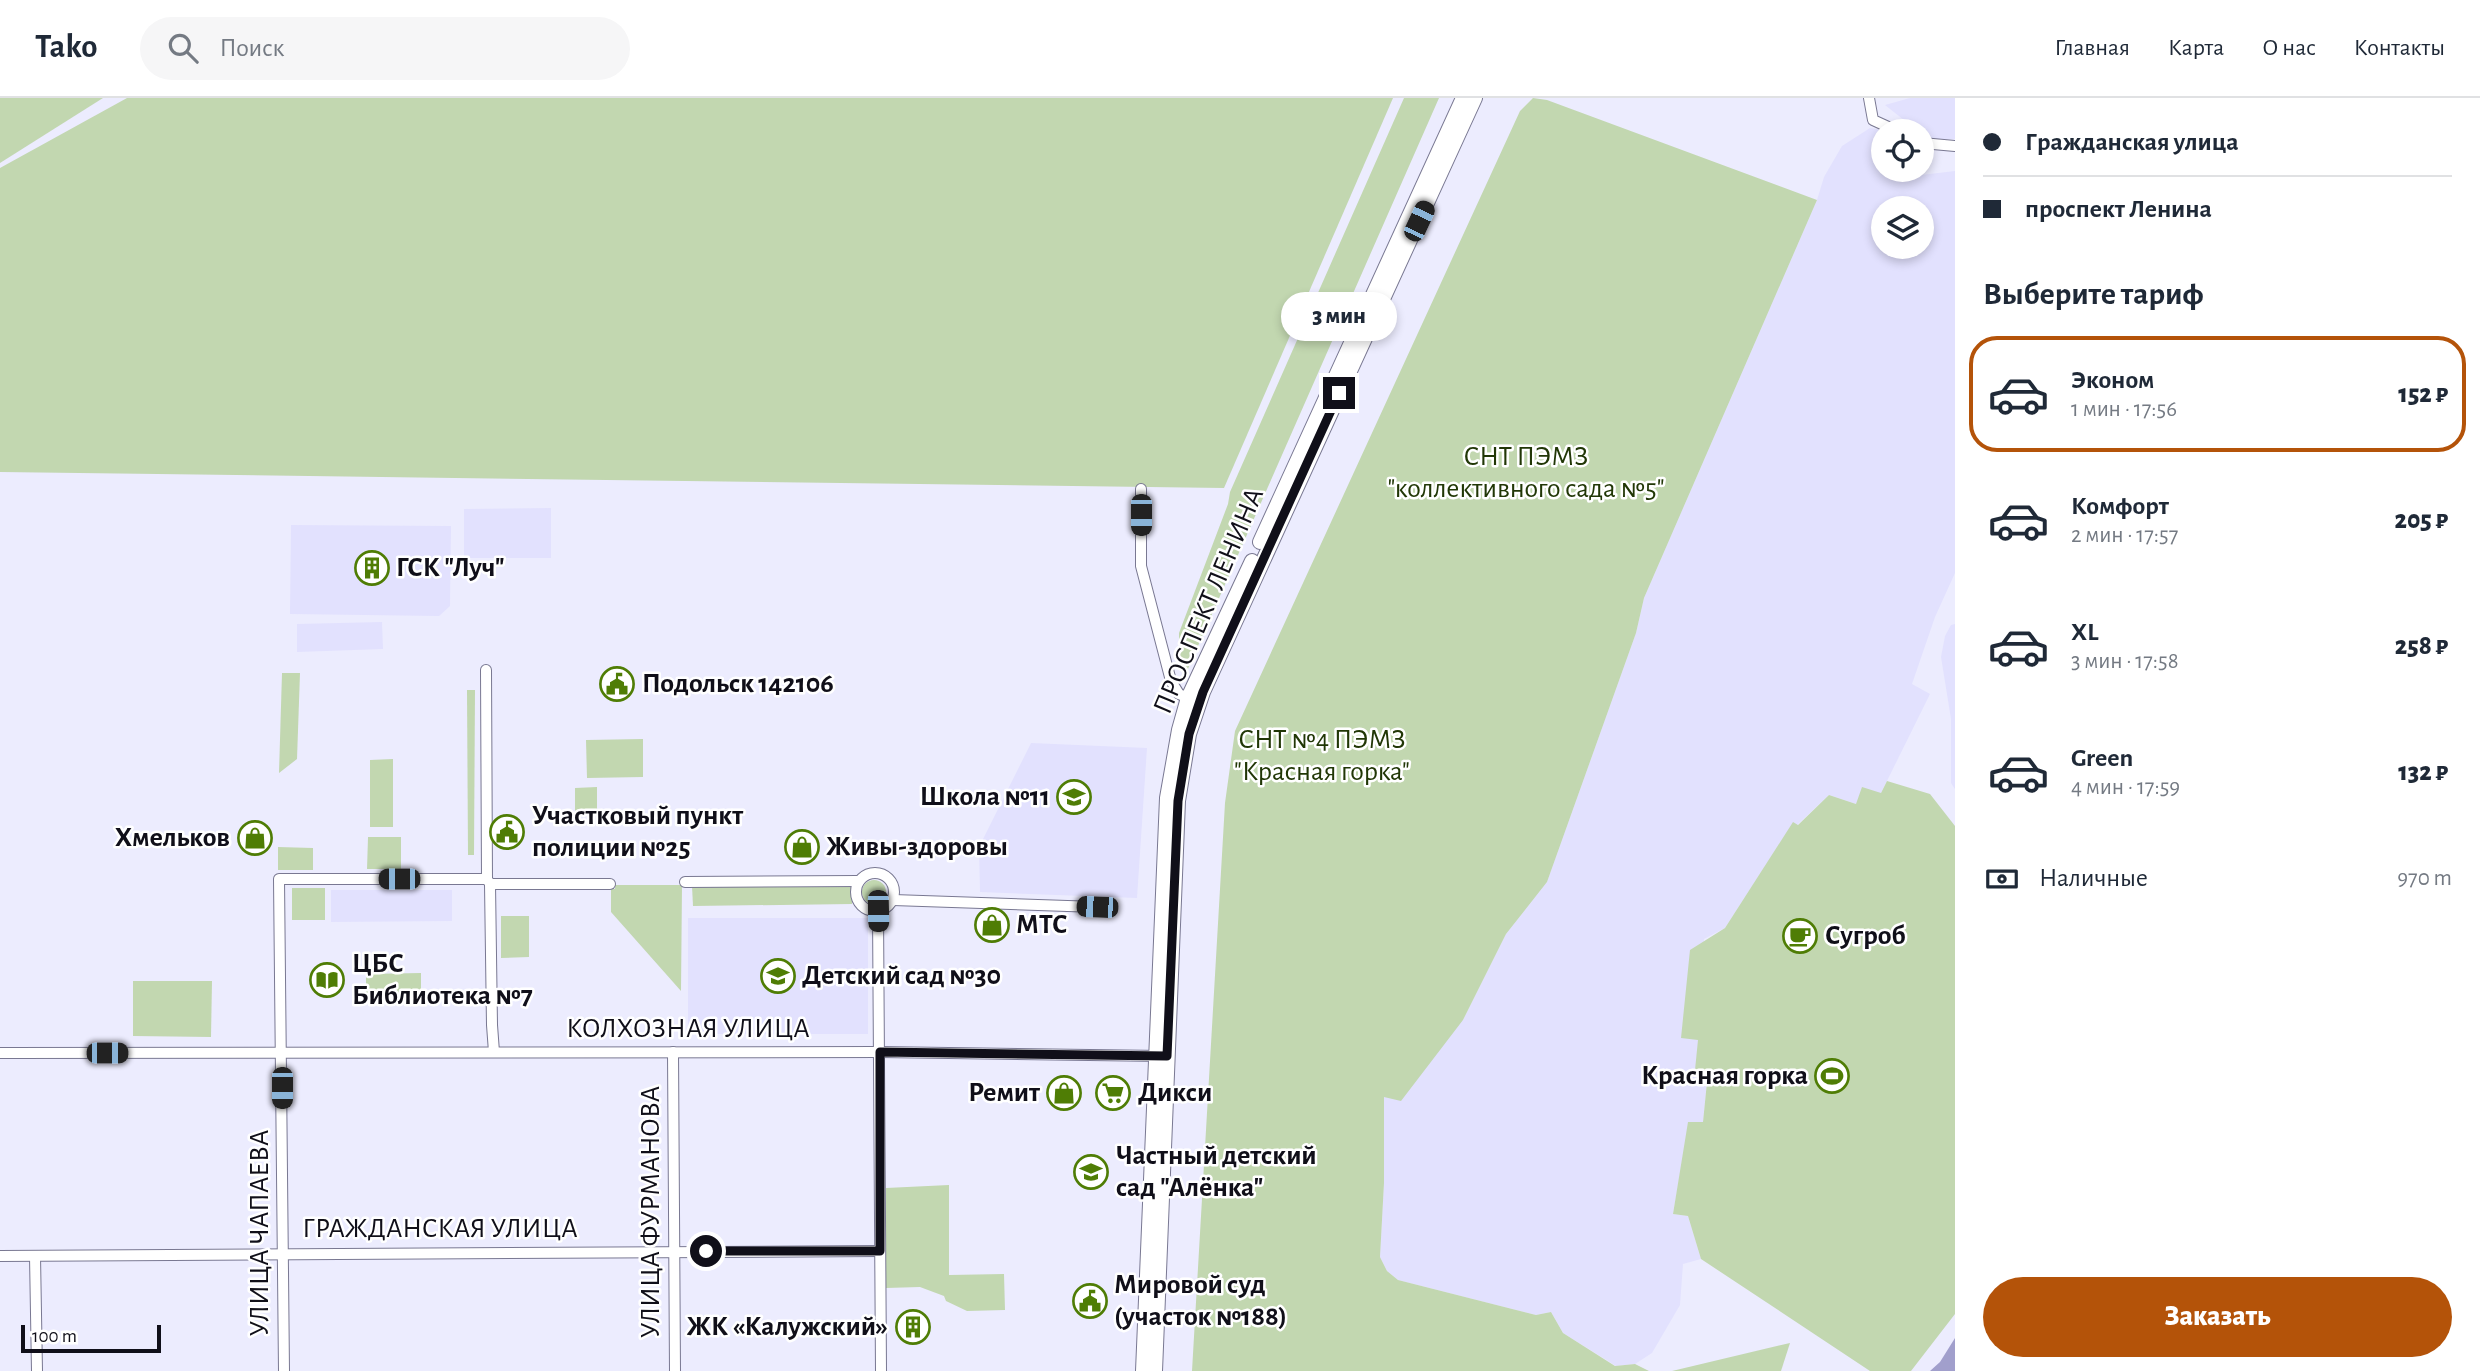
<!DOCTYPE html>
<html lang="ru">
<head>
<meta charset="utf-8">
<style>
  body { margin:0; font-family:"Alegreya Sans",sans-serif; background:#f6f6f7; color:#1f2937; height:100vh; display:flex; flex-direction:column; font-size:26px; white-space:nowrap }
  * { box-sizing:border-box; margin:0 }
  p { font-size:23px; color:#747a83 }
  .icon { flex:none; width:38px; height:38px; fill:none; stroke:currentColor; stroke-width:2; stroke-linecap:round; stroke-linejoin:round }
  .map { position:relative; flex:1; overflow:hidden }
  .details { display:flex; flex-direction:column; background:#fff; width:525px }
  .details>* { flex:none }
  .banner { display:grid; align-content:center; height:154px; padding:0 28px; background:#fff }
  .buttons { position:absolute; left:1871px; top:21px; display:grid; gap:14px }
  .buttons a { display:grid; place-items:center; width:63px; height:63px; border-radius:50%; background:#fff; box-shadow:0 4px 10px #0003; font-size:35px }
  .scale { position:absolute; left:21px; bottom:18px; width:140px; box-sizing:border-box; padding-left:7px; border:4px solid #100f19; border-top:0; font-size:19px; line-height:24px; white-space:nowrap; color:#100f19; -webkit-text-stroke:5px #fff; paint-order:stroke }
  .end { position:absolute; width:32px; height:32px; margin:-16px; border:9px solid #100f19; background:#fff; box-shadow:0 0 0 4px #fff }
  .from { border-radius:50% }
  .bubble { position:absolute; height:49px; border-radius:24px; background:#fff; box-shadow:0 4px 10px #0003; font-size:23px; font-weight:800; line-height:49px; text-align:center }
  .car { position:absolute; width:21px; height:42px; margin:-21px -10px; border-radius:9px; box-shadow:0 0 5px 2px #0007; background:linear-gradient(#222 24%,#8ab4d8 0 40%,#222 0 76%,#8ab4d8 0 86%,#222 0) }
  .banner b { display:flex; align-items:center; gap:24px; height:66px; font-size:26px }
  .banner b+b { border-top:2px solid #e0e1e3 }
  .banner i { width:18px; height:18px; background:#1f2937 }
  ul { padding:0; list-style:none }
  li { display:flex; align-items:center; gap:21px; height:116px; margin:0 14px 10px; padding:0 14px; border:4px solid transparent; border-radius:28px }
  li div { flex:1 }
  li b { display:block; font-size:26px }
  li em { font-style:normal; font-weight:800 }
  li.selected { border-color:#b45309 }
  li>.icon { width:63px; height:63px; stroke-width:1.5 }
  h2 { padding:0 28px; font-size:32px; line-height:84px }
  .pay { display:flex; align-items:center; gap:18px; height:77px; padding:0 28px; font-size:26px }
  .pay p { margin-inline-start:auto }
  .button { display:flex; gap:14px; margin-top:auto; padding:14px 28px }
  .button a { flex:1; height:80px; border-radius:42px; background:#b45309; color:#fff; font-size:28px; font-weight:800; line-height:80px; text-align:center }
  header { display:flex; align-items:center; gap:42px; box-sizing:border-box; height:98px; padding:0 35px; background:#fff; border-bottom:2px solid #e0e1e3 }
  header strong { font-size:33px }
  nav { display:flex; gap:38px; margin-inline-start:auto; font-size:24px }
  .search { width:490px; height:63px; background:#f6f6f7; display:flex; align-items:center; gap:18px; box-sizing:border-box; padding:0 24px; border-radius:38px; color:#747a83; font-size:26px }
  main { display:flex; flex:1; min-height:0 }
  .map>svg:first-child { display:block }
  .built { fill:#e2e1fe; fill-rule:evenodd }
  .green { fill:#c2d7b0 }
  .water { fill:#a19fcc }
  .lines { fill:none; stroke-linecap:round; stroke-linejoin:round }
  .minor-casing { stroke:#797892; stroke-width:12 }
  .major-casing { stroke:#797892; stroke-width:16 }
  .minor { stroke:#fff; stroke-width:10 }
  .major { stroke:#fff; stroke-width:14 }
  .route { stroke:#100f19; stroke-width:9 }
  .labels { text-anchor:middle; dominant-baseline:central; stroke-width:5; stroke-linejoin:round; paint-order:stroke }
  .park-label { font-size:28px; fill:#213706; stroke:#fff }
  .poi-label { font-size:28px; font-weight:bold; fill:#100f19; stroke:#fff; text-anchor:start }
  .street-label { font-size:28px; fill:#100f19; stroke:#fff }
</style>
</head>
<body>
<header>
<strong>Tako</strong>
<div class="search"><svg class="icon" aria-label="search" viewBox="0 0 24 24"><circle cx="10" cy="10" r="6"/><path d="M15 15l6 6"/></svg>Поиск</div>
<nav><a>Главная</a><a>Карта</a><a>О нас</a><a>Контакты</a></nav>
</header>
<main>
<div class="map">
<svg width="1955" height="1273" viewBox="0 0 1955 1273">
  <rect width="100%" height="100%" fill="#ececfe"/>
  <g class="built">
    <path d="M 1910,0 L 1955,0 L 1955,41 L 1929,42 L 1922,33 L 1918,33 L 1885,7 Z"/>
    <path d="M 1870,30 L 1890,33 L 1883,33 L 1883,72 L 1903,72 L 1905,79 L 1955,73 L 1955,475 L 1935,519 L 1912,586 L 1930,596 L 1881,695 L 1856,706 L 1829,697 L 1797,727 L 1793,725 L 1725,830 L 1704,841 L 1698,942 L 1708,974 L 1703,1024 L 1689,1024 L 1673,1116 L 1688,1118 L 1701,1161 L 1683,1166 L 1680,1207 L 1652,1255 L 1635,1266 L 1616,1268 L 1563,1235 L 1551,1214 L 1536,1217 L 1398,1182 L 1387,1173 L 1380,1159 L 1384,1085 L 1384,998 L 1463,922 L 1506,836 L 1547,784 L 1636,535 L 1644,500 L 1817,102 L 1824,79 L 1842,48 ZM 1883,110 L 1922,110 L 1922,149 L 1883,149 Z"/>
    <path d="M 551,410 L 551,460 L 464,460 L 464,411 Z"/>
    <path d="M 291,427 L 451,428 L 450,508 L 439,518 L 290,516 Z"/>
    <path d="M 382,524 L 383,551 L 297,554 L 297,526 Z"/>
    <path d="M 1955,526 L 1955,691 L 1951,685 L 1951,621 L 1941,559 L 1945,538 L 1951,527 Z"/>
    <path d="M 1031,645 L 1147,650 L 1137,800 L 980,794 L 979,749 Z"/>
    <path d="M 331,792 L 452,792 L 452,823 L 331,824 Z"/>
    <rect x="688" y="820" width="180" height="116"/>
  </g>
  <g class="green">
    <path d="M 0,0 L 103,0 L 0,65 Z"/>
    <path d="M 127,0 L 1393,0 L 1224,390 L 0,374 L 0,70 Z"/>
    <path d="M 1404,0 L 1439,0 L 1187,573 L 1179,564 L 1179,535 L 1228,406 L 1230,394 Z"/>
    <path d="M 1533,0 L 1547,2 L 1817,102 L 1644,500 L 1636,535 L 1547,784 L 1506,836 L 1463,922 L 1401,1003 L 1384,999 L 1384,1085 L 1380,1159 L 1387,1173 L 1398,1182 L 1536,1217 L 1551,1214 L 1563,1235 L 1615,1268 L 1635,1266 L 1649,1273 L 1192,1273 L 1225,705 L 1235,633 L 1520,13 Z"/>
    <path d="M 282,575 L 300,575 L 297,661 L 279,675 Z"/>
    <path d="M 467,592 L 475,592 L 474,757 L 468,757 Z"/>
    <path d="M 643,641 L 643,679 L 587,680 L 586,642 Z"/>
    <path d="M 393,661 L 393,729 L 370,729 L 370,662 Z"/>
    <path d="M 1887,683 L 1930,696 L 1955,728 L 1955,1216 L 1911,1273 L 1870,1273 L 1701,1161 L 1688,1118 L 1673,1116 L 1688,1024 L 1703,1024 L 1708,974 L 1695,972 L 1698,942 L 1681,940 L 1690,852 L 1725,830 L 1793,724 L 1798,727 L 1829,697 L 1856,706 L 1862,689 L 1881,695 Z"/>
    <path d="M 597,689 L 597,718 L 575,718 L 575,690 Z"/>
    <path d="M 368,739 L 401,739 L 401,771 L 367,771 Z"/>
    <path d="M 278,749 L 313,750 L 313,772 L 278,772 Z"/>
    <circle cx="874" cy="794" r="12"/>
    <path d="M 615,787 L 682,787 L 681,893 L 611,814 L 611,791 L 615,791 Z"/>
    <path d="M 852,787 L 852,806 L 693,808 L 692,788 Z"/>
    <rect x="292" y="790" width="33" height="32"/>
    <path d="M 501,818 L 529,818 L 529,859 L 501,860 Z"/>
    <path d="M 421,875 L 421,900 L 366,900 L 366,876 Z"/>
    <path d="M 133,883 L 212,883 L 211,939 L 133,938 Z"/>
    <path d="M 949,1087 L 949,1177 L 1004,1176 L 1005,1212 L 967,1213 L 946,1203 L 944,1198 L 920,1189 L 886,1190 L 886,1090 Z"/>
    <path d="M 1790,1245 L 1781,1273 L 1672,1273 Z"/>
  </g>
  <path class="water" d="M 1955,1240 L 1955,1273 L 1930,1273 L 1940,1264 Z"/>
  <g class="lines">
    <g class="minor-casing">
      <g id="minor">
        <path d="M 1869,0 L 1873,22 L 1897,33"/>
        <path d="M 1922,45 L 1955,48"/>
        <path d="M 1141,391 L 1141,468 L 1171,583 L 1179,596 L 1188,600"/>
        <path d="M 486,572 L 487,781 L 490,786 L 492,927 L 494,954"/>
        <circle cx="875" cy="794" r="19"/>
        <path d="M 685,784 L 859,783"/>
        <path d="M 490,786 L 610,786"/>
        <path d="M 893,802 L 1097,809"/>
        <path d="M 878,813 L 881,1273"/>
        <path d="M 673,954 L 675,1273"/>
        <path d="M 0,955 L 880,954 L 1163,958"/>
        <path d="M 0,1158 L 880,1153"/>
        <path d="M 35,1158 L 37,1273"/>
        <path d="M 284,1273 L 279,781 L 487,781"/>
      </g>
    </g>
    <g class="major-casing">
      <g id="major">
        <path d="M 1260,444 L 1463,0"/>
        <path d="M 1143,1273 L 1167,700 L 1179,632 L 1188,600 L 1252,463"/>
        <path d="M 1155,1273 L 1178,703 L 1189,636 L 1203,594 L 1475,0"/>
      </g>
    </g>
    <use href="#minor" class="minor"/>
    <use href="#major" class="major"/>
  </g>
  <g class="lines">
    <path class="route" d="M 706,1153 L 880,1153 L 880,954 L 1167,958 L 1178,703 L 1189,636 L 1203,594 L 1339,295"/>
  </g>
  <defs>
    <g id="building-ring" transform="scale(1.75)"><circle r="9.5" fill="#fff" stroke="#4f7d05" stroke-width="1.5"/><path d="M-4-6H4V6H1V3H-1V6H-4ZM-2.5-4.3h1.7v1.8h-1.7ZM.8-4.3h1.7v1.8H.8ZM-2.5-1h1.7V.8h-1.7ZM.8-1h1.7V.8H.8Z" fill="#4f7d05"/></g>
    <g id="civic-ring" transform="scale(1.75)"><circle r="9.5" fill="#fff" stroke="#4f7d05" stroke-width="1.5"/><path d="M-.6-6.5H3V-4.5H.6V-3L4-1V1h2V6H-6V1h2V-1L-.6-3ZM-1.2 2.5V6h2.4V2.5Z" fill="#4f7d05"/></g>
    <g id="school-ring" transform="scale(1.75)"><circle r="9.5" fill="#fff" stroke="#4f7d05" stroke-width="1.5"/><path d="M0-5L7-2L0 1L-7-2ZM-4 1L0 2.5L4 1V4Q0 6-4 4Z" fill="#4f7d05"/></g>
    <g id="shop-ring" transform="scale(1.75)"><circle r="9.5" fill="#fff" stroke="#4f7d05" stroke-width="1.5"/><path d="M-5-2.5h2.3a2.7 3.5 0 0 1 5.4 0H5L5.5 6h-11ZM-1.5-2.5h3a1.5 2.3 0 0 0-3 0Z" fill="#4f7d05"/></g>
    <g id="cafe-ring" transform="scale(1.75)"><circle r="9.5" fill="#fff" stroke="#4f7d05" stroke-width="1.5"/><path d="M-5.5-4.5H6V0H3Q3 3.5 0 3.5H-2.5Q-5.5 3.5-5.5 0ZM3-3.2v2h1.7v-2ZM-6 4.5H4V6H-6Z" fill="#4f7d05"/></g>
    <g id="library-ring" transform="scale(1.75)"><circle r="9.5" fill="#fff" stroke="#4f7d05" stroke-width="1.5"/><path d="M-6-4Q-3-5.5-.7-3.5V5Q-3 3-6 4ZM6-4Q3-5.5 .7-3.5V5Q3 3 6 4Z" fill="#4f7d05"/></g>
    <g id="stadium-ring" transform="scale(1.75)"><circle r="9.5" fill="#fff" stroke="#4f7d05" stroke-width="1.5"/><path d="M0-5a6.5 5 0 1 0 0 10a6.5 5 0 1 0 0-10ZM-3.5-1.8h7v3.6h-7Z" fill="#4f7d05"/></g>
    <g id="supermarket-ring" transform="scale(1.75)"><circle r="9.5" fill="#fff" stroke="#4f7d05" stroke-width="1.5"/><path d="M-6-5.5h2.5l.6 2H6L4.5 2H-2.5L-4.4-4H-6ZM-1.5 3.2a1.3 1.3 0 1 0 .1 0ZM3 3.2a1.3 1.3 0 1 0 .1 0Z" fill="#4f7d05"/></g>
  </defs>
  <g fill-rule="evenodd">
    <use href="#building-ring" x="372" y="470"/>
    <use href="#civic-ring" x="617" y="586"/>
    <use href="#school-ring" x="1074" y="699"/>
    <use href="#civic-ring" x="507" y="734"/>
    <use href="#shop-ring" x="255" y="740"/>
    <use href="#shop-ring" x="802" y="749"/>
    <use href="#shop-ring" x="992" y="827"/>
    <use href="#cafe-ring" x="1800" y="838"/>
    <use href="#school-ring" x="778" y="878"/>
    <use href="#library-ring" x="327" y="882"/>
    <use href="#stadium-ring" x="1832" y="978"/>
    <use href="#shop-ring" x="1064" y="995"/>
    <use href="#supermarket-ring" x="1113" y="995"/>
    <use href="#school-ring" x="1091" y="1074"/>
    <use href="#civic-ring" x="1090" y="1203"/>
    <use href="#building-ring" x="913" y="1229"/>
  </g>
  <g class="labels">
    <g class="park-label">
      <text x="1526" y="359">СНТ ПЭМЗ<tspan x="1526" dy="32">"коллективного сада №5"</tspan></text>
      <text x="1322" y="642">СНТ №4 ПЭМЗ<tspan x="1322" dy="32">"Красная горка"</tspan></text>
    </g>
    <g class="poi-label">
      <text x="396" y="470">ГСК "Луч"</text>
      <text x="642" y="586">Подольск 142106</text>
      <text x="1050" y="699" text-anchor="end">Школа №11</text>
      <text x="532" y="718">Участковый пункт<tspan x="532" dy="32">полиции №25</tspan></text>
      <text x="230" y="740" text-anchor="end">Хмельков</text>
      <text x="826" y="749">Живы-здоровы</text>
      <text x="1016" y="827">МТС</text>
      <text x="1825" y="838">Сугроб</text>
      <text x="352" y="866">ЦБС<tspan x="352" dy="32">Библиотека №7</tspan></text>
      <text x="802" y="878">Детский сад №30</text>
      <text x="1808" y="978" text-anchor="end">Красная горка</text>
      <text x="1040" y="995" text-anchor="end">Ремит</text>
      <text x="1138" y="995">Дикси</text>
      <text x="1116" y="1058">Частный детский<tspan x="1116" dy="32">сад "Алёнка"</tspan></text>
      <text x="1114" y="1187">Мировой суд<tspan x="1114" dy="32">(участок №188)</tspan></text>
      <text x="888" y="1229" text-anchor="end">ЖК «Калужский»</text>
    </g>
    <g class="street-label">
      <text transform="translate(1209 503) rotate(-67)">ПРОСПЕКТ ЛЕНИНА</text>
      <text x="688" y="931">КОЛХОЗНАЯ УЛИЦА</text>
      <text transform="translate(651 1114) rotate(-90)">УЛИЦА ФУРМАНОВА</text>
      <text x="440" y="1131">ГРАЖДАНСКАЯ УЛИЦА</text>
      <text transform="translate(260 1135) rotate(-90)">УЛИЦА ЧАПАЕВА</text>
    </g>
  </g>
</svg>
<div class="buttons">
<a><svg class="icon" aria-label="locate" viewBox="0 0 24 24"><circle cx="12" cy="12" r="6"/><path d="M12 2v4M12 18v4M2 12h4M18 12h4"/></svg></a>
<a><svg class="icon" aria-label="layers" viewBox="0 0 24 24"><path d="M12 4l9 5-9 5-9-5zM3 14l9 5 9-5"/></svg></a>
</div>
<div class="scale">100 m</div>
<i class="end from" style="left:706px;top:1153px"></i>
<i class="end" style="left:1339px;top:295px"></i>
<div class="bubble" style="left:1281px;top:194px;width:116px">3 мин</div>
<i class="car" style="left:1419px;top:123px;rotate:25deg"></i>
<i class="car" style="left:1141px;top:417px;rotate:180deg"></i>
<i class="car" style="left:399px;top:781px;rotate:270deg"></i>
<i class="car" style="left:1097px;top:809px;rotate:272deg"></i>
<i class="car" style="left:878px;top:813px;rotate:179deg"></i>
<i class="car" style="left:107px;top:955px;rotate:90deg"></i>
<i class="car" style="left:282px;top:990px;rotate:180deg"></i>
</div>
<section class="details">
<div class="banner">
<b><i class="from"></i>Гражданская улица</b>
<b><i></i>проспект Ленина</b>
</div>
<h2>Выберите тариф</h2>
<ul>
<li class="selected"><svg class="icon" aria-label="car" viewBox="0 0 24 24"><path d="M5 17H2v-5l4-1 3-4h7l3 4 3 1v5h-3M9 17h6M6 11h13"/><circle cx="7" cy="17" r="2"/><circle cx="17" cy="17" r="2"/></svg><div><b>Эконом</b><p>1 мин · 17:56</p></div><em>152 ₽</em></li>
<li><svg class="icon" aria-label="car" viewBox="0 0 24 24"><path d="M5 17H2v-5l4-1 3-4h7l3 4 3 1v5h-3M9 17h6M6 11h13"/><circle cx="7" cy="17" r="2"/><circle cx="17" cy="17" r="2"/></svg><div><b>Комфорт</b><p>2 мин · 17:57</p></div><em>205 ₽</em></li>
<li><svg class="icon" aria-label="car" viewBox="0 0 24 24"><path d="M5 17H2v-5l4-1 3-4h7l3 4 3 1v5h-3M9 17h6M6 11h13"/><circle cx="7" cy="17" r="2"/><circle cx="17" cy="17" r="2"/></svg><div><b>XL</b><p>3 мин · 17:58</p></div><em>258 ₽</em></li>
<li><svg class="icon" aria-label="car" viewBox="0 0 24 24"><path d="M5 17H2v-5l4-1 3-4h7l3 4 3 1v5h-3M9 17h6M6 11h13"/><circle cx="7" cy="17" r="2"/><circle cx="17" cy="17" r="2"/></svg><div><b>Green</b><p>4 мин · 17:59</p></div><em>132 ₽</em></li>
</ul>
<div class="pay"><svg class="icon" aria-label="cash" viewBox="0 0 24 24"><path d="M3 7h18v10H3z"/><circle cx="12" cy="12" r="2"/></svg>Наличные<p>970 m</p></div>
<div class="button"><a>Заказать</a></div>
</section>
</main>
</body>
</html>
